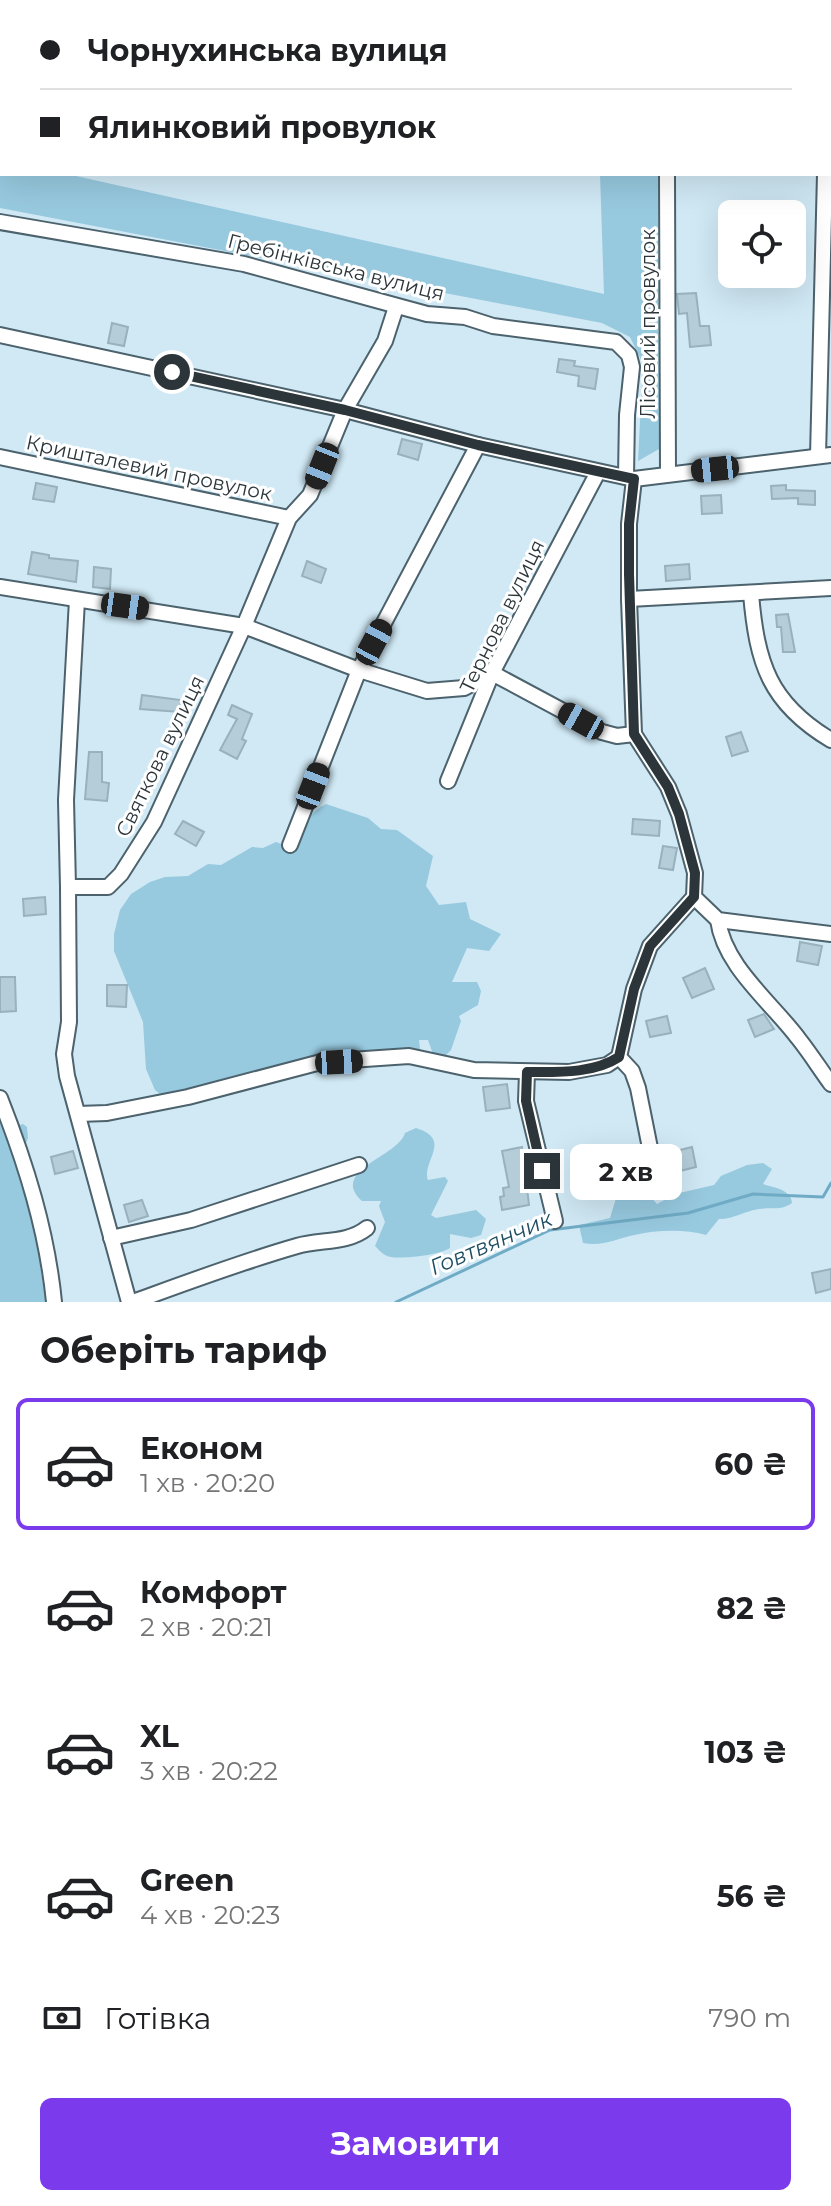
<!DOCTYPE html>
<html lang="uk">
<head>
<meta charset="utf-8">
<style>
  body { margin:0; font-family:Montserrat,sans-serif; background:#f6f6f6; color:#202124; height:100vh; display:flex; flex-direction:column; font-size:30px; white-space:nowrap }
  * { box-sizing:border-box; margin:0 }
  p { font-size:26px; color:#757577 }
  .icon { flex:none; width:44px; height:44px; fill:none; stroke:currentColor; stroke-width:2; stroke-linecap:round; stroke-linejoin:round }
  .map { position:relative; height:1302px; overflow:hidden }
  .panel { display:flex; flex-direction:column; background:#fff; flex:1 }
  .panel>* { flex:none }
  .hud { position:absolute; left:0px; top:0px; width:832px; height:176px; box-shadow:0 8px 32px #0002; display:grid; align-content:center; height:176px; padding:0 40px; background:#fff }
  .tools { position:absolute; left:718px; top:200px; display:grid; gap:16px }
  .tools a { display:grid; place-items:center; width:88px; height:88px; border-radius:12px; background:#fff; box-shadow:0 8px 32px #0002; font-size:40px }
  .end { position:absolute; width:36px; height:36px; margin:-18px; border:10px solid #2c363a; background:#fff; box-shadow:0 0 0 4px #fff }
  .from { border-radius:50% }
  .bubble { position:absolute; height:56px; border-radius:12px; background:#fff; box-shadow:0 8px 32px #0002; font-size:26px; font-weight:700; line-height:56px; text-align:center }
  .car { position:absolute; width:24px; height:48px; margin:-24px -12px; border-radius:10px; box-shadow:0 0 6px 2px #0007; background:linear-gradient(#222 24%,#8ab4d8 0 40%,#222 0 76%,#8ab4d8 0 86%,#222 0) }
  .hud b { display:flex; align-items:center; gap:28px; height:76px; font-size:30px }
  .hud b+b { border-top:2px solid #e0e0e0 }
  .hud i { width:20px; height:20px; background:#202124 }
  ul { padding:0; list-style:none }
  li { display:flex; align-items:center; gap:24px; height:132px; margin:0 16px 12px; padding:0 24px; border:4px solid transparent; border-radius:12px }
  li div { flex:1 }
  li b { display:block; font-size:30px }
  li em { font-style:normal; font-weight:700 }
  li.active { border-color:#7c3aed }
  li>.icon { width:72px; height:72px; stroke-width:1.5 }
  h2 { padding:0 40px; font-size:36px; line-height:96px }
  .pay { display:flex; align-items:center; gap:20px; height:88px; padding:0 40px; font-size:30px }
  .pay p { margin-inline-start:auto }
  .cta { display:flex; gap:16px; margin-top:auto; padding:16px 40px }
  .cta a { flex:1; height:92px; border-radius:12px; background:#7c3aed; color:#fff; font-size:32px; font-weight:700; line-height:92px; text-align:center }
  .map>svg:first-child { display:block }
  .green { fill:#97c9df }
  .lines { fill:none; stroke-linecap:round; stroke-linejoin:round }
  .stream { stroke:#70abc5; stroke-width:3 }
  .building { fill:#b4cdd9; stroke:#98b1bc; stroke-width:2 }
  .minor-casing { stroke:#4c626c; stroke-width:18 }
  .minor { stroke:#fff; stroke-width:14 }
  .route { stroke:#2c363a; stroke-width:10 }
  .labels { text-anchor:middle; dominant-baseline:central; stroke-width:6; stroke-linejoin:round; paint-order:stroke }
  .street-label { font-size:20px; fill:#2c363a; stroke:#fff }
  .water-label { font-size:22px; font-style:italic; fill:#1d4e61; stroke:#fff }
</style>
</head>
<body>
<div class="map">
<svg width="831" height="1302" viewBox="0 0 831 1302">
  <rect width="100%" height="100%" fill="#d0e9f5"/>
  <g class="green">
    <path d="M 0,159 L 2,174 L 67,174 L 604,294 L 600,174 L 658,174 L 659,449 L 638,461 L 643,364 L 630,337 L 602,323 L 0,208 Z"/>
    <path d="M 326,804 L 368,818 L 381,829 L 397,830 L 433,856 L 426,886 L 439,905 L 466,902 L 470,919 L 501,934 L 489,951 L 467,948 L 452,982 L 477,982 L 481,991 L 478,1005 L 459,1016 L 461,1021 L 451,1050 L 444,1057 L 433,1054 L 428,1040 L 419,1040 L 421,1058 L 393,1057 L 160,1094 L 155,1090 L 146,1069 L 143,1022 L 114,951 L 114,934 L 120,910 L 131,894 L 150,882 L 165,877 L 188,876 L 208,864 L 221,865 L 252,847 L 263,848 L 276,842 L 284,845 C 298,832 309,812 326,804 Z"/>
    <path d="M 0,1124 L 8,1128 L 23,1124 L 27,1127 L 28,1138 L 20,1157 L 41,1250 C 38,1266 44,1285 46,1302 L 0,1302 Z"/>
    <path d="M 416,1128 C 453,1140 422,1160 428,1180 L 445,1177 L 448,1181 L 431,1215 L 436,1218 L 476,1210 L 486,1219 L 481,1235 L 471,1238 L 450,1234 L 450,1248 C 440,1255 404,1259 391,1257 C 384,1256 380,1251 375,1246 L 385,1222 L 379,1206 L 381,1201 L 362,1201 C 329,1170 398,1157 405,1133 Z"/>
    <path d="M 763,1163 L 772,1169 L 763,1184 C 774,1188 791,1189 792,1203 C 781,1211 772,1207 759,1209 C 744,1211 735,1219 719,1219 L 706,1235 C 685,1229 656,1230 634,1235 C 616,1239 602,1247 583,1243 L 579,1225 L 610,1218 L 617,1195 L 648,1194 L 657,1204 L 675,1194 L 714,1185 L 721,1176 L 747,1165 Z"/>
  </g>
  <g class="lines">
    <path class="stream" d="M 396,1302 L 550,1230 L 688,1213 L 753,1194 L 823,1197 L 831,1183"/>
  </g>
  <g class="building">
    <path d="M 792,212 L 799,212 L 801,253 L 792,254 Z"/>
    <path d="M 696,293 L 700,326 L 709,326 L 711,345 L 690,347 L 687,313 L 679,314 L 677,294 Z"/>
    <path d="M 112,323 L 128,327 L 124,346 L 108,343 Z"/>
    <path d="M 559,359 L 575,361 L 574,366 L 598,369 L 595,389 L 578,386 L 579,376 L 557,372 Z"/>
    <path d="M 402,439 L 422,444 L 418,460 L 398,454 Z"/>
    <path d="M 36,483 L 57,487 L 54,502 L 33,499 Z"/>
    <path d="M 786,485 L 786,490 L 815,491 L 815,505 L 798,504 L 798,498 L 772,499 L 771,486 Z"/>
    <path d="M 721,495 L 722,513 L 702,514 L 701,496 Z"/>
    <path d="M 32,552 L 49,555 L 49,558 L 78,561 L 76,582 L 28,574 Z"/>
    <path d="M 307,561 L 326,569 L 321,583 L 302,576 Z"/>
    <path d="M 689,564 L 690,579 L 666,581 L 665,566 Z"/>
    <path d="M 94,567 L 111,569 L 110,589 L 93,587 Z"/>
    <path d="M 788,614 L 795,652 L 783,652 L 781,627 L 777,627 L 776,615 Z"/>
    <path d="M 142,695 L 181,700 L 180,712 L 140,709 Z"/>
    <path d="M 232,705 L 252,714 L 242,739 L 246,741 L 237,759 L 220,750 L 237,719 L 228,715 Z"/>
    <path d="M 741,732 L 748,751 L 732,756 L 726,737 Z"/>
    <path d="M 89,752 L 102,752 L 102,782 L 109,783 L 107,801 L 85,799 Z"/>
    <path d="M 633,819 L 660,821 L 659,836 L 632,834 Z"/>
    <path d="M 183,821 L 204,832 L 196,846 L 175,834 Z"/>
    <path d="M 663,846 L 677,848 L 673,870 L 659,868 Z"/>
    <path d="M 45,897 L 46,914 L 24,916 L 23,899 Z"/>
    <path d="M 800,942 L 822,946 L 818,965 L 797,961 Z"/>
    <path d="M 705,968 L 714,989 L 692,998 L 683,978 Z"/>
    <path d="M 0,977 L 15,977 L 16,1011 L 0,1012 Z"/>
    <path d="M 107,985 L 127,985 L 126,1007 L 107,1006 Z"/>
    <path d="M 764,1014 L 774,1029 L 755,1037 L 748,1020 Z"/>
    <path d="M 667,1016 L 671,1033 L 650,1037 L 646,1021 Z"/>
    <path d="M 507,1084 L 510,1108 L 486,1111 L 483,1087 Z"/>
    <path d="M 522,1147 L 529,1205 L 502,1210 L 500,1197 L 504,1196 L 503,1188 L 509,1187 L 502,1151 Z"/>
    <path d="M 692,1147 L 696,1167 L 676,1172 L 672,1152 Z"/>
    <path d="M 73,1151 L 78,1168 L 55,1174 L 51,1157 Z"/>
    <path d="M 142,1200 L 148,1216 L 129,1222 L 124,1205 Z"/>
    <path d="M 831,1269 L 831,1289 L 816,1293 L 812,1273 Z"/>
  </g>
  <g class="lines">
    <g class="minor-casing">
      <g id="minor">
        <path d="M 668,2 L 668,0"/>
        <path d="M 830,48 L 831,48"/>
        <path d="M 667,174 L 668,474"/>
        <path d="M 0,222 L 244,264 L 427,314 L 465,317 L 493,326 L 616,342 L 629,355 L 632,367 L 627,415 L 626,477"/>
        <path d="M 0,335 L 345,410 L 478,445 L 634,479 L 831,455"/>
        <path d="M 818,456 L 825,174"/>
        <path d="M 0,457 L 289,518"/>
        <path d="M 634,479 L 629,524 L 629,599 L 634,734 L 668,787 L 679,814 L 695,873 L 694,897 L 718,920 L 831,934"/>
        <path d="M 0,587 L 244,626 L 359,670 L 427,691 L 464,688 L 492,673 L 602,732 L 617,736 L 634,734"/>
        <path d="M 751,594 C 757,663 769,703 831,740"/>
        <path d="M 629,599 L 831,588"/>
        <path d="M 448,781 L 492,673 L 598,472"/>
        <path d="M 290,845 L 359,670 L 478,445"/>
        <path d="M 68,887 L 66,800 L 77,600"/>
        <path d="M 718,920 C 724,966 771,1002 798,1038 C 810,1053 820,1069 831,1084"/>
        <path d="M 527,1072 L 526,1101 L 555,1221"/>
        <path d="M 0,1098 C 26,1164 47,1231 54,1302"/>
        <path d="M 78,1114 L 107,1113 L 188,1097 L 321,1062 L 409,1056 L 474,1070 L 569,1072 L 607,1065 L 619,1057"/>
        <path d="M 658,1188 L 638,1088 L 632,1071 L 619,1057 L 634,989 L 650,946 L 694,897"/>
        <path d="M 111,1238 L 191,1220 L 359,1165"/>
        <path d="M 129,1302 L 67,1076 L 64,1054 L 69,1022 L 68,887 L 108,887 L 121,874 L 154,822 L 244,626 L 289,518 L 310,495 L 345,410 L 385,341 L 396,307"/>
        <path d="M 133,1302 C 188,1282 241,1262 297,1246 C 321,1239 347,1244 367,1228"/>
      </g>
    </g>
    <use href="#minor" class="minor"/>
  </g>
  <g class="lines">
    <path class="route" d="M 172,372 L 345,410 L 478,445 L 634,479 L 629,524 L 629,574 L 634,734 L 668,787 L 679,814 L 695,873 L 694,897 L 650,946 L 634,989 L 619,1057 C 593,1074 557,1072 527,1072 L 526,1101 L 542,1171"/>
  </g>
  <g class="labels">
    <g class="street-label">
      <text transform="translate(336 267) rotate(14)">Гребінківська вулиця</text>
      <text transform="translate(648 324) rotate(-90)">Лісовий провулок</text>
      <text transform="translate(149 468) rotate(12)">Кришталевий провулок</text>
      <text transform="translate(502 616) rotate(-64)">Тернова вулиця</text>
      <text transform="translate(160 756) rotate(-64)">Святкова вулиця</text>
    </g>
    <g class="water-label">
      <text transform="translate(491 1243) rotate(-23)">Говтвянчик</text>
    </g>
  </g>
</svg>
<div class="tools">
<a><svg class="icon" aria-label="locate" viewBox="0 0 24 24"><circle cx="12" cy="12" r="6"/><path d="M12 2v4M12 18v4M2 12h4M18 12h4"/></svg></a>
</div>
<i class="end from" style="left:172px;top:372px"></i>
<i class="end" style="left:542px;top:1171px"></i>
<div class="bubble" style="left:570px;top:1144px;width:112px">2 хв</div>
<i class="car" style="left:322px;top:466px;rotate:202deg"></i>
<i class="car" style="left:715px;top:469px;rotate:264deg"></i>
<i class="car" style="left:125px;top:606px;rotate:98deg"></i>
<i class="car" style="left:374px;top:642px;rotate:28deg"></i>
<i class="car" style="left:581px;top:721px;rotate:299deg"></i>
<i class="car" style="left:313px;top:786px;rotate:21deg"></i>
<i class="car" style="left:339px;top:1062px;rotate:87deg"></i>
<div class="hud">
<b><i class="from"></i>Чорнухинська вулиця</b>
<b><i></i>Ялинковий провулок</b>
</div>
</div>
<section class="panel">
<h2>Оберіть тариф</h2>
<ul>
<li class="active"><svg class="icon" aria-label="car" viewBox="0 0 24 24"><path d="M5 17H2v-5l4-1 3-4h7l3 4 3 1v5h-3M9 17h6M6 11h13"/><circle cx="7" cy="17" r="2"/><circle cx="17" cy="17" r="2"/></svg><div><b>Економ</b><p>1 хв · 20:20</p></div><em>60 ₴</em></li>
<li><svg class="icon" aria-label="car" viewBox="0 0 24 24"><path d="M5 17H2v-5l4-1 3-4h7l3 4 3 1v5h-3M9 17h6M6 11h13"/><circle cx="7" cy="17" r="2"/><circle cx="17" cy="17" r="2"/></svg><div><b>Комфорт</b><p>2 хв · 20:21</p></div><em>82 ₴</em></li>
<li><svg class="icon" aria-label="car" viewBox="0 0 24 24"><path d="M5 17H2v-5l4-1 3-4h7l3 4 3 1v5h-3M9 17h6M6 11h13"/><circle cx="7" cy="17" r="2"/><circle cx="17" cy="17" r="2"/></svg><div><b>XL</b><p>3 хв · 20:22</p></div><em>103 ₴</em></li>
<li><svg class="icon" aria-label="car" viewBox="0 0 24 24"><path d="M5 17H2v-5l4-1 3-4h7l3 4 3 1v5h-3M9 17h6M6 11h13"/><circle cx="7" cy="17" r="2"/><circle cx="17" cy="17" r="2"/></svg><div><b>Green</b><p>4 хв · 20:23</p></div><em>56 ₴</em></li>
</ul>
<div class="pay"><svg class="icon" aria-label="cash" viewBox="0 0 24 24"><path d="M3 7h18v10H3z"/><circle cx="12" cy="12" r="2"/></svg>Готівка<p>790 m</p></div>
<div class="cta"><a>Замовити</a></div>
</section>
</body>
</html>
